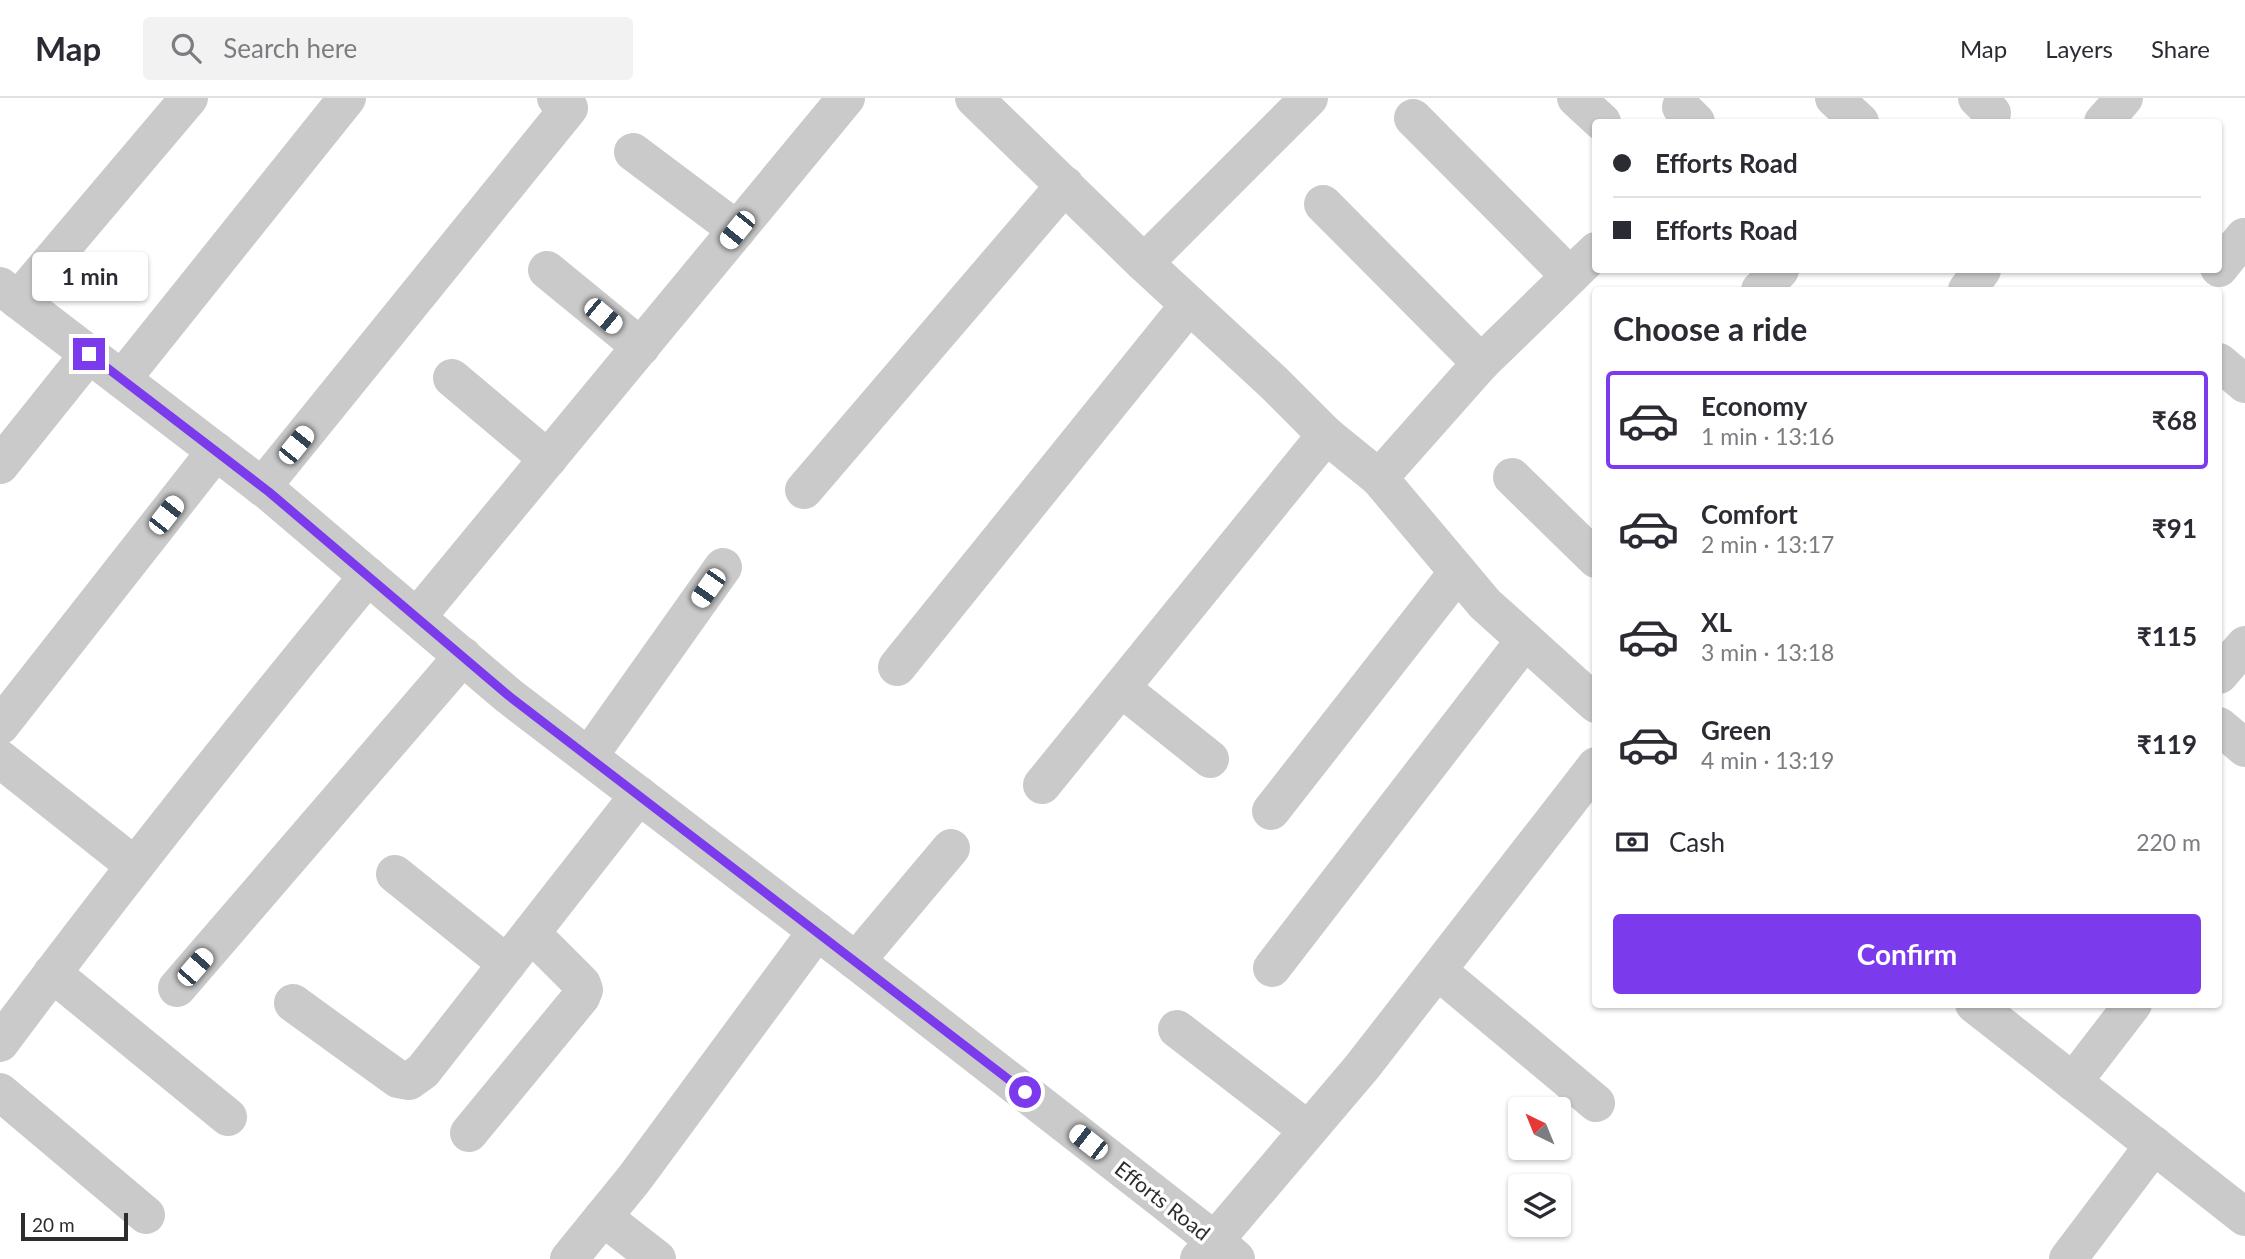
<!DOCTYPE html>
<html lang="en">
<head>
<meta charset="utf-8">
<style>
  body { margin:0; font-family:Lato,sans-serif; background:#f2f2f3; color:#2b2b33; height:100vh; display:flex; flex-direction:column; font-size:26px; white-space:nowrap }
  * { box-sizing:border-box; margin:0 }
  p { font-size:23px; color:#7c7c81 }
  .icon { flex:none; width:38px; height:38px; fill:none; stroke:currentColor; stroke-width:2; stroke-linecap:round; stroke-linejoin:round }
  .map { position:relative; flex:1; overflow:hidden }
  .drawer { position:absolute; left:1592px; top:189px; width:630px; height:721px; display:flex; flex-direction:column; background:#fff; border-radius:7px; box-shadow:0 2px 5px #0004 }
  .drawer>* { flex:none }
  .top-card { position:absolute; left:1592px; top:21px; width:630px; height:154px; border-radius:7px; box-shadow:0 2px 5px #0004; display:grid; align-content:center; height:154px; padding:0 21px; background:#fff }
  .needle { width:46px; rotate:317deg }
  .tools { position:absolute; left:1508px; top:999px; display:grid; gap:14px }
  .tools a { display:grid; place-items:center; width:63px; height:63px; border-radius:7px; background:#fff; box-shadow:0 2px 5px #0004; font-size:35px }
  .scale { position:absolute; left:21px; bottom:18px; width:107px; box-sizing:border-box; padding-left:7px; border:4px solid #2d2d2d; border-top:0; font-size:19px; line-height:24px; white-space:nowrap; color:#2d2d2d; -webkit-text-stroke:5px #fff; paint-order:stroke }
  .end { position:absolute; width:32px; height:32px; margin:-16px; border:9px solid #7c3aed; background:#fff; box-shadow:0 0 0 4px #fff }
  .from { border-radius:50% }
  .bubble { position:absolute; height:49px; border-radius:7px; background:#fff; box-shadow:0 2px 5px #0004; font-size:23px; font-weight:700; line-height:49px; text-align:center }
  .car { position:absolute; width:21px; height:42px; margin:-21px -10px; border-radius:9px; box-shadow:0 0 5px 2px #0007; background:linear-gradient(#fff 24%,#345 0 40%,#fff 0 76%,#345 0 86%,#fff 0) }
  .top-card b { display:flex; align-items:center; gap:24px; height:66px; font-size:26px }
  .top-card b+b { border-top:2px solid #e1e1e2 }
  .top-card i { width:18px; height:18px; background:#2b2b33 }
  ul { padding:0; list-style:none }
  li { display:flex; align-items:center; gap:21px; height:98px; margin:0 14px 10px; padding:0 7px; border:4px solid transparent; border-radius:7px }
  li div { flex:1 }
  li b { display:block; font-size:26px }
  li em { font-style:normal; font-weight:700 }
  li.on { border-color:#7c3aed }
  li>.icon { width:63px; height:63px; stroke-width:1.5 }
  h2 { padding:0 21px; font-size:32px; line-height:84px }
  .pay { display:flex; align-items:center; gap:18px; height:77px; padding:0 21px; font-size:26px }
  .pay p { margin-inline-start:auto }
  .button { display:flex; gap:14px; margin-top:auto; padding:14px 21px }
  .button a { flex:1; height:80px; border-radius:7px; background:#7c3aed; color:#fff; font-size:28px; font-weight:700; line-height:80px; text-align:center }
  header { display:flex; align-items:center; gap:42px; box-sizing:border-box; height:98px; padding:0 35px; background:#fff; border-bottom:2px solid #e1e1e2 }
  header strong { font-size:33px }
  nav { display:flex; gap:38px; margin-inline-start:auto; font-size:24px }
  .search { width:490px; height:63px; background:#f2f2f3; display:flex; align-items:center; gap:18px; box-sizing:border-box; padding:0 24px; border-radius:7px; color:#7c7c81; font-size:26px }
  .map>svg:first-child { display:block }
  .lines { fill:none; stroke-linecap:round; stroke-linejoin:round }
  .minor { stroke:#cacaca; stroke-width:38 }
  .route { stroke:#7c3aed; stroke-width:9 }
  .labels { text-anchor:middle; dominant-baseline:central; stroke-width:7; stroke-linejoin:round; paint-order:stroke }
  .street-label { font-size:21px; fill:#2d2d2d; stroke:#fff }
</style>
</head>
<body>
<header>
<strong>Map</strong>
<div class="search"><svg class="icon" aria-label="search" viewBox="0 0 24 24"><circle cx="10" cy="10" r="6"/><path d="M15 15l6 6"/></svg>Search here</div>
<nav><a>Map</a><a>Layers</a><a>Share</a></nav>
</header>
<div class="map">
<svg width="2245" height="1161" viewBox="0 0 2245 1161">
  <rect width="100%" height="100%" fill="#fff"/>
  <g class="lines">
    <g class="minor">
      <path d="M 974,0 L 1144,165 L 1273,284 L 1326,337 L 1379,380 L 1485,506 L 1596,606"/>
      <path d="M 1576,0 L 1602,24"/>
      <path d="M 1834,0 L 1860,24"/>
      <path d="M 1977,0 L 1992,15"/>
      <path d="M 1681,9 L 1696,24"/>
      <path d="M 1413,20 L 1570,178"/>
      <path d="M 2103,24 L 2124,0"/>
      <path d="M 633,54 L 737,132"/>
      <path d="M 1323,106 L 1481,265"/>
      <path d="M 1144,165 L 1309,0"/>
      <path d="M 2219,170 L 2244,139"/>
      <path d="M 547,172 L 641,249"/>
      <path d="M 0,188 L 269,394 L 509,598 L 856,863 L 1214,1142 L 1236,1161"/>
      <path d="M 1760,192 L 1780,172"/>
      <path d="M 1967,192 L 1982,172"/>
      <path d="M 18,202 L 189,0"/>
      <path d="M 2219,264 L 2245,286"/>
      <path d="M 452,280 L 548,361"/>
      <path d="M 122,281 L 347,0"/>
      <path d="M 0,367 L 89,256"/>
      <path d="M 1512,379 L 1596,461"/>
      <path d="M 1379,380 L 1481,265 L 1596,153"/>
      <path d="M 262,389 L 569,10 L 556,0"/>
      <path d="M 804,392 L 1065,87"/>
      <path d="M 417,519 L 846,0"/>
      <path d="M 897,569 L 1189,207"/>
      <path d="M 2219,577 L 2245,547"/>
      <path d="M 1121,590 L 1210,661"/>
      <path d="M 0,628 L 216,353"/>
      <path d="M 2219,628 L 2245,650"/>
      <path d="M 589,658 L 723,469"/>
      <path d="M 0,661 L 135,768"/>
      <path d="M 1042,687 L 1326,337"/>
      <path d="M 1271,713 L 1458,474"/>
      <path d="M 395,776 L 507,866"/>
      <path d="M 856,863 L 951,750"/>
      <path d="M 1272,870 L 1525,542"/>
      <path d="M 1438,873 L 1596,1005"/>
      <path d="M 52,875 L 228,1019"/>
      <path d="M 177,890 L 463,558"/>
      <path d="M 293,905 L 398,981 L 409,983 L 423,973 L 639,697"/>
      <path d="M 1974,906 L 2245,1119"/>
      <path d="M 1177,931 L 1308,1032"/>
      <path d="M 0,945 C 118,786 242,631 368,478"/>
      <path d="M 2073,984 L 2133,906"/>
      <path d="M 0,994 L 146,1117"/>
      <path d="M 469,1035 L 581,899 L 584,892 L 582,886 L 531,835"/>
      <path d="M 603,1119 L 657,1161"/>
      <path d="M 569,1161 L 634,1081 L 817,833"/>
      <path d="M 1199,1161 L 1362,969 L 1596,668"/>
      <path d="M 2068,1161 L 2154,1047"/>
    </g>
  </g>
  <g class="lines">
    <path class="route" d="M 89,256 L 269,394 L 509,598 L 1025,994"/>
  </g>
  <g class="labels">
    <g class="street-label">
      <text transform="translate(1163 1102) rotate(38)">Efforts Road</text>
    </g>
  </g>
</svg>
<div class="tools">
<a><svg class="needle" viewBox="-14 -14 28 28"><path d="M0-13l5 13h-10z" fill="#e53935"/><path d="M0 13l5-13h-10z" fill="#7c7c81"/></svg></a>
<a><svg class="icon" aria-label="layers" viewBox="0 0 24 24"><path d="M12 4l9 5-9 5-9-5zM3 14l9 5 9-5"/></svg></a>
</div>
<div class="scale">20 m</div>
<i class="end from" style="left:1025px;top:994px"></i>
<i class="end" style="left:89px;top:256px"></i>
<div class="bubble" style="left:32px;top:154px;width:116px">1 min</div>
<i class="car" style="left:737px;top:132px;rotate:219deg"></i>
<i class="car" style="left:603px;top:218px;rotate:130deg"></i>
<i class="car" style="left:296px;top:347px;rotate:39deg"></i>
<i class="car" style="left:166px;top:417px;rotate:38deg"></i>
<i class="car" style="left:708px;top:490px;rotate:215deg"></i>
<i class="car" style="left:195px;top:869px;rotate:41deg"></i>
<i class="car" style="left:1088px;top:1044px;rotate:308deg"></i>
<div class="top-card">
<b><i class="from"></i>Efforts Road</b>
<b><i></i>Efforts Road</b>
</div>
<section class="drawer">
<h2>Choose a ride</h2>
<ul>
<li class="on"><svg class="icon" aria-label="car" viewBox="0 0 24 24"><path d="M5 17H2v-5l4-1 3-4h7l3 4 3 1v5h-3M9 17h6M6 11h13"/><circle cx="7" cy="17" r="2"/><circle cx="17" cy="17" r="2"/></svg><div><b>Economy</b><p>1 min · 13:16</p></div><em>₹68</em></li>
<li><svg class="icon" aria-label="car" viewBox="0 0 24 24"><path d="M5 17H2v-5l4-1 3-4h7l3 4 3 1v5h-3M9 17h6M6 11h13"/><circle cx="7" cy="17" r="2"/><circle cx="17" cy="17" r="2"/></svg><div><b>Comfort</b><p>2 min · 13:17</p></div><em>₹91</em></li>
<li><svg class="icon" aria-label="car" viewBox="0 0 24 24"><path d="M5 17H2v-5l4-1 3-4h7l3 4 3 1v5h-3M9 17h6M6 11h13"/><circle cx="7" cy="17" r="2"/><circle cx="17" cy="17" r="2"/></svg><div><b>XL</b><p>3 min · 13:18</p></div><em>₹115</em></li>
<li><svg class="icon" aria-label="car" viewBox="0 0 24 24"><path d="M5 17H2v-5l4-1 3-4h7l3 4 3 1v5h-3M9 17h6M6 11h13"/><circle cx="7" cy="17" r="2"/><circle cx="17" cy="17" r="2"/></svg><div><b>Green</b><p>4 min · 13:19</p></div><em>₹119</em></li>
</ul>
<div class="pay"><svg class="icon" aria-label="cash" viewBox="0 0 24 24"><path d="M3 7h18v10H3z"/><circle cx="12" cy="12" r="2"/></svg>Cash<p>220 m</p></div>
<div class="button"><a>Confirm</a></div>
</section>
</div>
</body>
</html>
